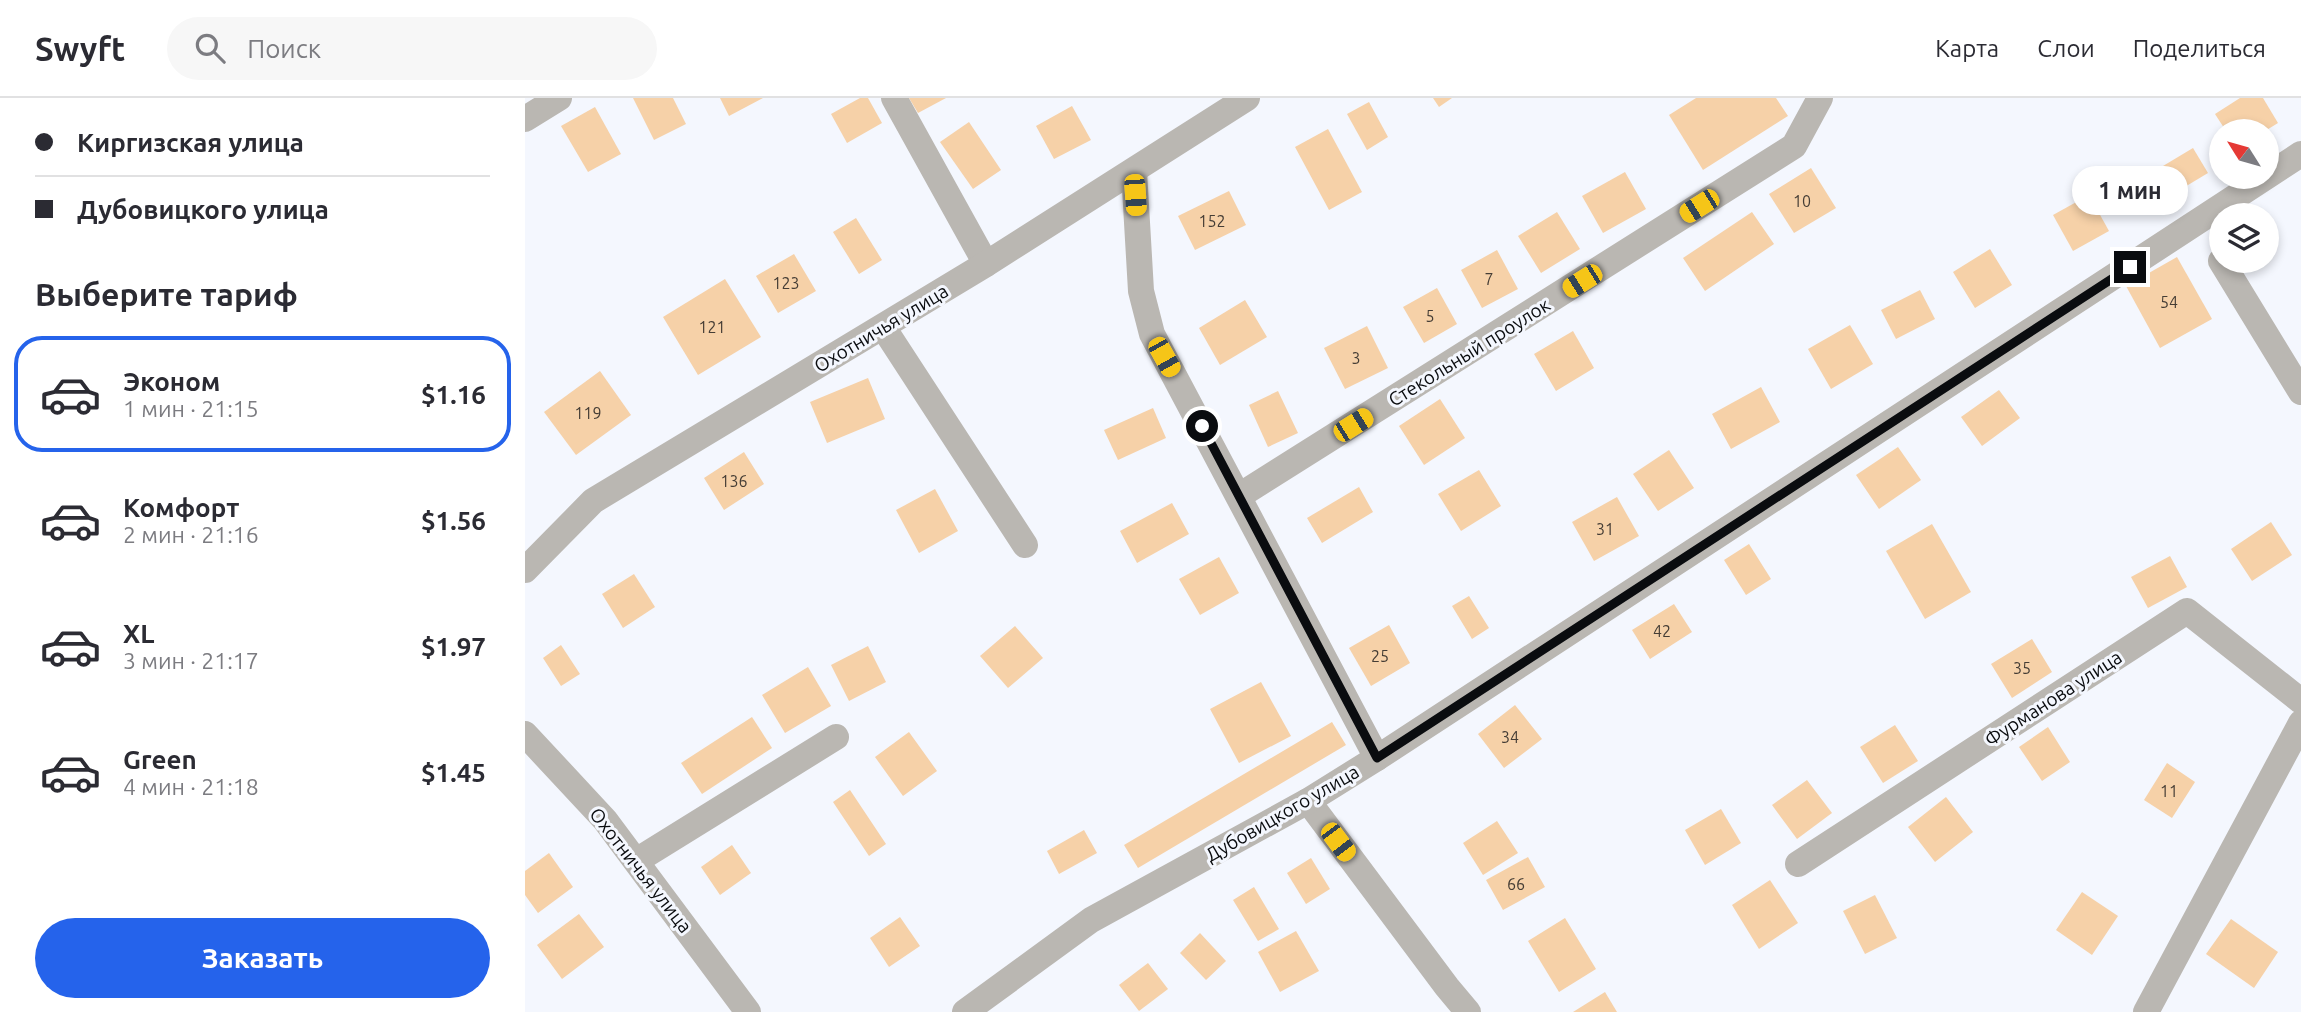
<!DOCTYPE html>
<html lang="ru">
<head>
<meta charset="utf-8">
<style>
  body { margin:0; font-family:Ubuntu,sans-serif; background:#f7f7f7; color:#2b2b33; height:100vh; display:flex; flex-direction:column; font-size:26px; white-space:nowrap }
  * { box-sizing:border-box; margin:0 }
  p { font-size:23px; color:#7c7c81 }
  .icon { flex:none; width:38px; height:38px; fill:none; stroke:currentColor; stroke-width:2; stroke-linecap:round; stroke-linejoin:round }
  .map { position:relative; flex:1; overflow:hidden }
  .sheet { display:flex; flex-direction:column; background:#fff; width:525px }
  .sheet>* { flex:none }
  .top-card { display:grid; align-content:center; height:154px; padding:0 35px; background:#fff }
  .needle { width:46px; rotate:307deg }
  .controls { position:absolute; left:1684px; top:21px; display:grid; gap:14px }
  .controls a { display:grid; place-items:center; width:70px; height:70px; border-radius:50%; background:#fff; box-shadow:0 4px 10px #0003; font-size:35px }
  .end { position:absolute; width:32px; height:32px; margin:-16px; border:9px solid #0a0c0f; background:#fff; box-shadow:0 0 0 4px #fff }
  .from { border-radius:50% }
  .bubble { position:absolute; height:49px; border-radius:24px; background:#fff; box-shadow:0 4px 10px #0003; font-size:23px; font-weight:600; line-height:49px; text-align:center }
  .car { position:absolute; width:21px; height:42px; margin:-21px -10px; border-radius:9px; box-shadow:0 0 5px 2px #0007; background:linear-gradient(#f5c518 24%,#345 0 40%,#f5c518 0 76%,#345 0 86%,#f5c518 0) }
  .top-card b { display:flex; align-items:center; gap:24px; height:66px; font-size:26px }
  .top-card b+b { border-top:2px solid #e1e1e2 }
  .top-card i { width:18px; height:18px; background:#2b2b33 }
  ul { padding:0; list-style:none }
  li { display:flex; align-items:center; gap:21px; height:116px; margin:0 14px 10px; padding:0 21px; border:4px solid transparent; border-radius:28px }
  li div { flex:1 }
  li b { display:block; font-size:26px }
  li em { font-style:normal; font-weight:600 }
  li.active { border-color:#2563eb }
  li>.icon { width:63px; height:63px; stroke-width:1.5 }
  h2 { padding:0 35px; font-size:32px; line-height:84px }
  .primary-button { display:flex; gap:14px; margin-top:auto; padding:14px 35px }
  .primary-button a { flex:1; height:80px; border-radius:42px; background:#2563eb; color:#fff; font-size:28px; font-weight:600; line-height:80px; text-align:center }
  header { display:flex; align-items:center; gap:42px; box-sizing:border-box; height:98px; padding:0 35px; background:#fff; border-bottom:2px solid #e1e1e2 }
  header strong { font-size:33px }
  nav { display:flex; gap:38px; margin-inline-start:auto; font-size:24px }
  .search { width:490px; height:63px; background:#f7f7f7; display:flex; align-items:center; gap:18px; box-sizing:border-box; padding:0 24px; border-radius:38px; color:#7c7c81; font-size:26px }
  main { display:flex; flex:1; min-height:0 }
  .map>svg:first-child { display:block }
  .building { fill:#f6d1a8 }
  .lines { fill:none; stroke-linecap:round; stroke-linejoin:round }
  .street { stroke:#bab7b2; stroke-width:26 }
  .route { stroke:#0a0c0f; stroke-width:9 }
  .labels { text-anchor:middle; dominant-baseline:central; stroke-width:6; stroke-linejoin:round; paint-order:stroke }
  .number-label { font-size:16px; fill:#453d35 }
  .street-label { font-size:19px; fill:#0a0c0f; stroke:#f4f7fe }
</style>
</head>
<body>
<header>
<strong>Swyft</strong>
<div class="search"><svg class="icon" aria-label="search" viewBox="0 0 24 24"><circle cx="10" cy="10" r="6"/><path d="M15 15l6 6"/></svg>Поиск</div>
<nav><a>Карта</a><a>Слои</a><a>Поделиться</a></nav>
</header>
<main>
<section class="sheet">
<div class="top-card">
<b><i class="from"></i>Киргизская улица</b>
<b><i></i>Дубовицкого улица</b>
</div>
<h2>Выберите тариф</h2>
<ul>
<li class="active"><svg class="icon" aria-label="car" viewBox="0 0 24 24"><path d="M5 17H2v-5l4-1 3-4h7l3 4 3 1v5h-3M9 17h6M6 11h13"/><circle cx="7" cy="17" r="2"/><circle cx="17" cy="17" r="2"/></svg><div><b>Эконом</b><p>1 мин · 21:15</p></div><em>$1.16</em></li>
<li><svg class="icon" aria-label="car" viewBox="0 0 24 24"><path d="M5 17H2v-5l4-1 3-4h7l3 4 3 1v5h-3M9 17h6M6 11h13"/><circle cx="7" cy="17" r="2"/><circle cx="17" cy="17" r="2"/></svg><div><b>Комфорт</b><p>2 мин · 21:16</p></div><em>$1.56</em></li>
<li><svg class="icon" aria-label="car" viewBox="0 0 24 24"><path d="M5 17H2v-5l4-1 3-4h7l3 4 3 1v5h-3M9 17h6M6 11h13"/><circle cx="7" cy="17" r="2"/><circle cx="17" cy="17" r="2"/></svg><div><b>XL</b><p>3 мин · 21:17</p></div><em>$1.97</em></li>
<li><svg class="icon" aria-label="car" viewBox="0 0 24 24"><path d="M5 17H2v-5l4-1 3-4h7l3 4 3 1v5h-3M9 17h6M6 11h13"/><circle cx="7" cy="17" r="2"/><circle cx="17" cy="17" r="2"/></svg><div><b>Green</b><p>4 мин · 21:18</p></div><em>$1.45</em></li>
</ul>
<div class="primary-button"><a>Заказать</a></div>
</section>
<div class="map">
<svg width="1776" height="914" viewBox="0 0 1776 914">
  <rect width="100%" height="100%" fill="#f4f7fe"/>
  <g class="building">
    <path d="M 108,0 L 148,0 L 161,26 L 129,42 Z"/>
    <path d="M 195,0 L 238,0 L 204,18 Z"/>
    <path d="M 335,0 L 343,0 L 357,25 L 322,45 L 306,16 Z"/>
    <path d="M 384,0 L 421,0 L 393,15 Z"/>
    <path d="M 908,0 L 927,0 L 914,9 Z"/>
    <path d="M 1171,0 L 1251,0 L 1263,18 L 1178,72 L 1144,17 Z"/>
    <path d="M 1715,0 L 1738,0 L 1753,25 L 1740,33 L 1701,33 L 1690,16 Z"/>
    <path d="M 844,4 L 863,39 L 842,52 L 822,16 Z"/>
    <path d="M 547,8 L 566,42 L 529,61 L 511,28 Z"/>
    <path d="M 70,9 L 96,56 L 63,74 L 36,28 Z"/>
    <path d="M 444,24 L 476,72 L 448,91 L 415,44 Z"/>
    <path d="M 803,31 L 837,94 L 804,112 L 770,49 Z"/>
    <path d="M 1668,50 L 1683,75 L 1638,102 L 1623,77 Z"/>
    <path d="M 1286,70 L 1311,110 L 1269,135 L 1244,96 Z"/>
    <path d="M 1100,74 L 1121,111 L 1078,135 L 1057,98 Z"/>
    <path d="M 704,93 L 721,127 L 670,152 L 653,118 Z"/>
    <path d="M 1564,97 L 1584,133 L 1548,153 L 1528,117 Z"/>
    <path d="M 1032,114 L 1055,151 L 1016,175 L 993,138 Z"/>
    <path d="M 1227,114 L 1249,146 L 1180,193 L 1158,160 Z"/>
    <path d="M 331,120 L 357,162 L 334,176 L 308,134 Z"/>
    <path d="M 1465,151 L 1487,187 L 1450,210 L 1428,174 Z"/>
    <path d="M 972,152 L 993,191 L 957,210 L 936,172 Z"/>
    <path d="M 269,156 L 291,193 L 253,215 L 231,178 Z"/>
    <path d="M 1652,159 L 1687,221 L 1635,250 L 1601,188 Z"/>
    <path d="M 200,181 L 236,239 L 173,277 L 138,219 Z"/>
    <path d="M 912,190 L 932,226 L 899,245 L 878,209 Z"/>
    <path d="M 1395,192 L 1410,221 L 1371,241 L 1356,212 Z"/>
    <path d="M 720,202 L 742,239 L 695,267 L 674,230 Z"/>
    <path d="M 1325,227 L 1348,266 L 1306,291 L 1283,251 Z"/>
    <path d="M 842,228 L 863,270 L 820,291 L 799,250 Z"/>
    <path d="M 1048,233 L 1069,270 L 1031,293 L 1009,256 Z"/>
    <path d="M 75,273 L 106,317 L 51,357 L 19,314 Z"/>
    <path d="M 343,280 L 360,321 L 302,345 L 285,304 Z"/>
    <path d="M 1236,289 L 1255,324 L 1206,351 L 1187,316 Z"/>
    <path d="M 1474,292 L 1495,320 L 1457,348 L 1436,319 Z"/>
    <path d="M 753,293 L 773,335 L 743,349 L 724,307 Z"/>
    <path d="M 915,301 L 940,340 L 899,367 L 874,328 Z"/>
    <path d="M 628,310 L 641,340 L 593,362 L 579,332 Z"/>
    <path d="M 1373,349 L 1396,382 L 1354,411 L 1331,377 Z"/>
    <path d="M 1144,352 L 1169,390 L 1133,413 L 1108,376 Z"/>
    <path d="M 219,354 L 239,386 L 199,412 L 179,380 Z"/>
    <path d="M 954,372 L 976,408 L 936,433 L 913,396 Z"/>
    <path d="M 834,389 L 848,414 L 797,445 L 782,420 Z"/>
    <path d="M 410,391 L 433,433 L 394,455 L 371,412 Z"/>
    <path d="M 1092,399 L 1114,438 L 1069,463 L 1047,424 Z"/>
    <path d="M 647,405 L 664,436 L 612,465 L 595,433 Z"/>
    <path d="M 1746,424 L 1767,457 L 1727,483 L 1706,451 Z"/>
    <path d="M 1407,426 L 1446,494 L 1400,521 L 1361,453 Z"/>
    <path d="M 1224,446 L 1246,481 L 1221,497 L 1199,462 Z"/>
    <path d="M 1645,458 L 1662,489 L 1623,510 L 1606,479 Z"/>
    <path d="M 694,459 L 714,495 L 675,517 L 654,481 Z"/>
    <path d="M 109,476 L 130,509 L 98,530 L 77,496 Z"/>
    <path d="M 944,498 L 964,530 L 947,541 L 927,508 Z"/>
    <path d="M 1149,506 L 1167,534 L 1125,561 L 1107,532 Z"/>
    <path d="M 864,527 L 885,565 L 846,588 L 824,550 Z"/>
    <path d="M 490,528 L 518,560 L 483,590 L 455,558 Z"/>
    <path d="M 1507,541 L 1527,574 L 1487,600 L 1466,566 Z"/>
    <path d="M 36,547 L 55,576 L 36,588 L 18,560 Z"/>
    <path d="M 343,548 L 361,584 L 324,603 L 306,567 Z"/>
    <path d="M 283,569 L 306,608 L 260,635 L 237,597 Z"/>
    <path d="M 736,584 L 766,638 L 714,665 L 685,611 Z"/>
    <path d="M 990,607 L 1017,641 L 979,670 L 953,636 Z"/>
    <path d="M 227,619 L 247,650 L 177,696 L 156,665 Z"/>
    <path d="M 807,624 L 821,647 L 613,770 L 599,747 Z"/>
    <path d="M 1370,627 L 1393,663 L 1358,685 L 1335,649 Z"/>
    <path d="M 1523,629 L 1545,664 L 1517,683 L 1494,649 Z"/>
    <path d="M 384,634 L 412,673 L 378,698 L 350,659 Z"/>
    <path d="M 1642,665 L 1670,684 L 1647,720 L 1619,702 Z"/>
    <path d="M 1282,682 L 1307,715 L 1272,741 L 1247,707 Z"/>
    <path d="M 325,692 L 361,746 L 344,758 L 308,704 Z"/>
    <path d="M 1421,699 L 1448,734 L 1410,764 L 1383,729 Z"/>
    <path d="M 1196,711 L 1216,745 L 1180,767 L 1160,732 Z"/>
    <path d="M 972,723 L 993,755 L 958,777 L 938,745 Z"/>
    <path d="M 559,732 L 572,755 L 534,776 L 522,753 Z"/>
    <path d="M 207,747 L 226,775 L 195,797 L 176,769 Z"/>
    <path d="M 24,755 L 48,789 L 13,815 L 0,797 L 0,773 Z"/>
    <path d="M 1003,759 L 1020,789 L 978,812 L 961,782 Z"/>
    <path d="M 786,760 L 805,791 L 781,806 L 762,775 Z"/>
    <path d="M 1245,782 L 1273,825 L 1234,851 L 1207,807 Z"/>
    <path d="M 729,789 L 754,831 L 733,843 L 708,802 Z"/>
    <path d="M 1557,794 L 1593,818 L 1567,857 L 1531,832 Z"/>
    <path d="M 1350,797 L 1372,840 L 1340,856 L 1318,813 Z"/>
    <path d="M 54,816 L 79,849 L 37,881 L 12,847 Z"/>
    <path d="M 375,819 L 395,848 L 364,869 L 345,840 Z"/>
    <path d="M 1040,820 L 1071,871 L 1034,894 L 1003,843 Z"/>
    <path d="M 1706,821 L 1753,854 L 1729,890 L 1681,856 Z"/>
    <path d="M 771,833 L 794,873 L 755,894 L 733,854 Z"/>
    <path d="M 675,835 L 701,863 L 681,882 L 655,855 Z"/>
    <path d="M 623,865 L 643,891 L 614,913 L 594,887 Z"/>
    <path d="M 1080,894 L 1092,914 L 1048,914 Z"/>
  </g>
  <g class="lines">
    <g class="street">
      <path d="M 369,0 L 461,166"/>
      <path d="M 0,21 L 34,0"/>
      <path d="M 609,73 L 616,193 L 627,236 L 852,660"/>
      <path d="M 1696,163 L 1776,294"/>
      <path d="M 358,229 L 500,447"/>
      <path d="M 714,398 L 1269,48 L 1295,0"/>
      <path d="M 0,472 L 68,403 L 461,166 L 722,0"/>
      <path d="M 0,636 L 80,722 L 223,914"/>
      <path d="M 783,703 L 922,889 L 943,914"/>
      <path d="M 111,763 L 311,639"/>
      <path d="M 1273,766 L 1662,513 L 1776,603"/>
      <path d="M 440,914 L 566,822 L 783,703 L 852,660 L 1776,56"/>
      <path d="M 1621,914 L 1776,625"/>
    </g>
  </g>
  <g class="lines">
    <path class="route" d="M 677,328 L 852,660 L 1605,169"/>
  </g>
  <g class="labels">
    <g class="number-label">
      <text x="1277" y="103">10</text>
      <text x="687" y="123">152</text>
      <text x="964" y="181">7</text>
      <text x="261" y="185">123</text>
      <text x="1644" y="204">54</text>
      <text x="905" y="218">5</text>
      <text x="187" y="229">121</text>
      <text x="831" y="260">3</text>
      <text x="63" y="315">119</text>
      <text x="209" y="383">136</text>
      <text x="1080" y="431">31</text>
      <text x="1137" y="533">42</text>
      <text x="855" y="558">25</text>
      <text x="1497" y="570">35</text>
      <text x="985" y="639">34</text>
      <text x="1644" y="693">11</text>
      <text x="991" y="786">66</text>
    </g>
    <g class="street-label">
      <text transform="translate(356 230) rotate(-31)">Охотничья улица</text>
      <text transform="translate(944 254) rotate(-32)">Стекольный проулок</text>
      <text transform="translate(1528 600) rotate(-33)">Фурманова улица</text>
      <text transform="translate(757 715) rotate(-30)">Дубовицкого улица</text>
      <text transform="translate(116 772) rotate(52)">Охотничья улица</text>
    </g>
  </g>
</svg>
<div class="controls">
<a><svg class="needle" viewBox="-14 -14 28 28"><path d="M0-13l5 13h-10z" fill="#e53935"/><path d="M0 13l5-13h-10z" fill="#7c7c81"/></svg></a>
<a><svg class="icon" aria-label="layers" viewBox="0 0 24 24"><path d="M12 4l9 5-9 5-9-5zM3 14l9 5 9-5"/></svg></a>
</div>
<i class="end from" style="left:677px;top:328px"></i>
<i class="end" style="left:1605px;top:169px"></i>
<div class="bubble" style="left:1547px;top:68px;width:116px">1 мин</div>
<i class="car" style="left:610px;top:97px;rotate:176deg"></i>
<i class="car" style="left:1174px;top:108px;rotate:238deg"></i>
<i class="car" style="left:1057px;top:183px;rotate:238deg"></i>
<i class="car" style="left:639px;top:259px;rotate:151deg"></i>
<i class="car" style="left:828px;top:327px;rotate:58deg"></i>
<i class="car" style="left:813px;top:744px;rotate:143deg"></i>
</div>
</main>
</body>
</html>
